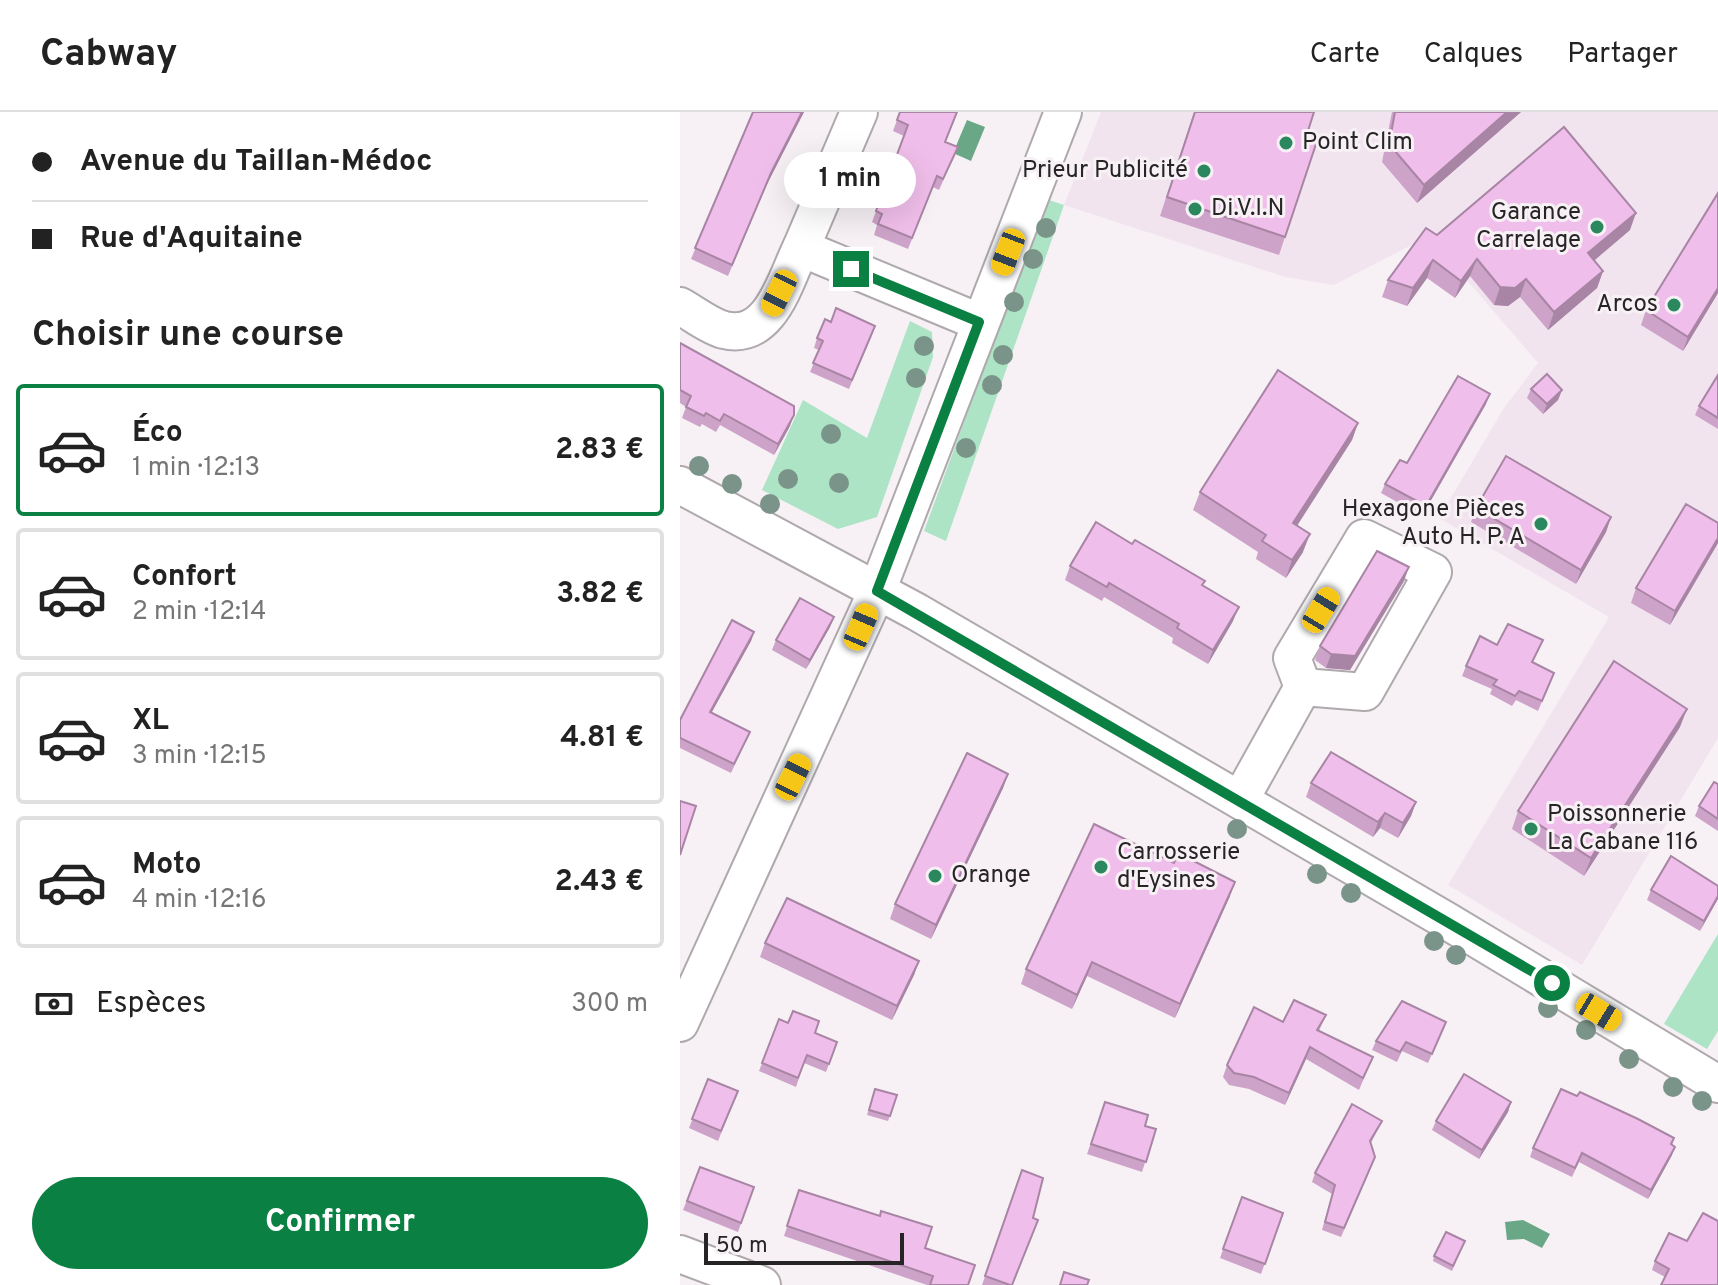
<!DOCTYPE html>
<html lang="fr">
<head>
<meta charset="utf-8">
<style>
  body { margin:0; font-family:Overpass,sans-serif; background:#f2f2f2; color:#222; height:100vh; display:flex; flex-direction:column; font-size:30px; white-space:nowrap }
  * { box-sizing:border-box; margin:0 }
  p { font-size:26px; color:#767676 }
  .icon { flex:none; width:44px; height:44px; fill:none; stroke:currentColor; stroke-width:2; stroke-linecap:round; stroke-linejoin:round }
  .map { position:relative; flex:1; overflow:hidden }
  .details { display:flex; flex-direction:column; background:#fff; width:680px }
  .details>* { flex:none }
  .banner { display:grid; align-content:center; height:176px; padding:0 32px; background:#fff }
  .scale { position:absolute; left:24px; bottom:20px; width:200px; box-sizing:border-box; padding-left:8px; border:4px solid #262425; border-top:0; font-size:22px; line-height:28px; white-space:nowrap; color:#262425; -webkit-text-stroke:6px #f7f1f6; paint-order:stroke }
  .end { position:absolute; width:36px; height:36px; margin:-18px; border:10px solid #0b8043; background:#fff; box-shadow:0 0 0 4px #fff }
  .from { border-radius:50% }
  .bubble { position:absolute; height:56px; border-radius:28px; background:#fff; box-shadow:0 8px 32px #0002; font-size:26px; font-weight:700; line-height:56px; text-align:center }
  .car { position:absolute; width:24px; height:48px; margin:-24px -12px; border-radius:10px; box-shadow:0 0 6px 2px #0007; background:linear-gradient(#f5c518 24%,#345 0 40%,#f5c518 0 76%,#345 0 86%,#f5c518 0) }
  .banner b { display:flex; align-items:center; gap:28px; height:76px; font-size:30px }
  .banner b+b { border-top:2px solid #e0e0e0 }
  .banner i { width:20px; height:20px; background:#222 }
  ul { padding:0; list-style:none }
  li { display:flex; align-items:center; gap:24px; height:132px; margin:0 16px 12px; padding:0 16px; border:4px solid #e0e0e0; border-radius:8px }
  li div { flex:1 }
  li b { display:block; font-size:30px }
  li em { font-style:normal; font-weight:700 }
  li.current { border-color:#0b8043 }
  li>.icon { width:72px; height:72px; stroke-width:1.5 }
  h2 { padding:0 32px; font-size:36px; line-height:96px }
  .pay { display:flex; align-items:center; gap:20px; height:88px; padding:0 32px; font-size:30px }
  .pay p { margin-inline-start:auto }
  .button { display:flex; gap:16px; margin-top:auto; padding:16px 32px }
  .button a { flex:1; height:92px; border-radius:48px; background:#0b8043; color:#fff; font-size:32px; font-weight:700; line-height:92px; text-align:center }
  header { display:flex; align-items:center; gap:48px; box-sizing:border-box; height:112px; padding:0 40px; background:#fff; border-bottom:2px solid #e0e0e0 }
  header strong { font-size:38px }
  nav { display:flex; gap:44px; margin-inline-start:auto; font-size:28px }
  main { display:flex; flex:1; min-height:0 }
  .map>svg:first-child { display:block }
  .built { fill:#f1e4ef }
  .green { fill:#ace4c5 }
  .water { fill:#69a786 }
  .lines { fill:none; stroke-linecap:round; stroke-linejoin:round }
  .minor-casing { stroke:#afa9ae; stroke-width:40 }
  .minor { stroke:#fff; stroke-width:36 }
  .tree { fill:#7b9489 }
  .wall { fill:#cea3c9 }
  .shaded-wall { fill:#a885a4 }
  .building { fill:#f0beea; stroke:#a885a4; stroke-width:2 }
  .route { stroke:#0b8043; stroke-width:10 }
  .poi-dot { fill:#2a875e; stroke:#f7f1f6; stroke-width:3 }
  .labels { text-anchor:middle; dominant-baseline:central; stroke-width:6; stroke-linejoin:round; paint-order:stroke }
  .poi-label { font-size:24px; fill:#262425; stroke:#f7f1f6; text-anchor:start }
</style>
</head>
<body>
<header>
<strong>Cabway</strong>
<nav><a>Carte</a><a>Calques</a><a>Partager</a></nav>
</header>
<main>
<section class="details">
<div class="banner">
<b><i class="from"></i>Avenue du Taillan-Médoc</b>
<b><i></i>Rue d'Aquitaine</b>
</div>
<h2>Choisir une course</h2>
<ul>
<li class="current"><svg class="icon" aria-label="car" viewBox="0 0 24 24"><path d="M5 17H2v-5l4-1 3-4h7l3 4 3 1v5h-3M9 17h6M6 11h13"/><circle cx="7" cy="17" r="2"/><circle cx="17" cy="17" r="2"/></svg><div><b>Éco</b><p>1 min · 12:13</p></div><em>2.83 €</em></li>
<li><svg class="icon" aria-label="car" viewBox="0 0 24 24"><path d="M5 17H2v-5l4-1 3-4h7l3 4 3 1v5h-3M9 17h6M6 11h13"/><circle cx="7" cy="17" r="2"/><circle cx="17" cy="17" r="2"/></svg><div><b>Confort</b><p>2 min · 12:14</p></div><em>3.82 €</em></li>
<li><svg class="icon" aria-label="car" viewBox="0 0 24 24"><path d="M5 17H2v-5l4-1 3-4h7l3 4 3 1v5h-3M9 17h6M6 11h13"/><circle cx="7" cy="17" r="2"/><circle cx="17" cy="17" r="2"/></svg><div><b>XL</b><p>3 min · 12:15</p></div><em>4.81 €</em></li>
<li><svg class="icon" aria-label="car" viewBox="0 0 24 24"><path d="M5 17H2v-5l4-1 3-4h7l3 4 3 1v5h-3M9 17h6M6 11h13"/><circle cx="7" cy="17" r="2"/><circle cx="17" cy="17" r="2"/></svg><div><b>Moto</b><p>4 min · 12:16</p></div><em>2.43 €</em></li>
</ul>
<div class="pay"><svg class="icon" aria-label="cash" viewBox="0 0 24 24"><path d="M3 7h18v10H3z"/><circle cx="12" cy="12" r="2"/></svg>Espèces<p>300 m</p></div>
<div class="button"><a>Confirmer</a></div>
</section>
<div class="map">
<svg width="1038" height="1173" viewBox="0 0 1038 1173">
  <rect width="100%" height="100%" fill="#f7f1f6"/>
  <path class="built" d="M 421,0 L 1038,0 L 1038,626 L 902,853 L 768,773 L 929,505 L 759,406 L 824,296 L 858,251 L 749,124 L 654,173 L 605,165 L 384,93 Z"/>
  <g class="green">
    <path d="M 366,87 L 384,93 L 266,429 L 244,419 Z"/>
    <path d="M 230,209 L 252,220 L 253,245 L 197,405 L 158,417 L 82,378 L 123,288 L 187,326 Z"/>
    <path d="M 1038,822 L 1038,919 L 1027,937 L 984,912 Z"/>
  </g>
  <g class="water">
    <path d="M 287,8 L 305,15 L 291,49 L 273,41 Z"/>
    <path d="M 843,1108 L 870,1122 L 862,1136 L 844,1127 L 827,1128 L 825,1110 Z"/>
  </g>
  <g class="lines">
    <g class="minor-casing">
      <g id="minor">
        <path d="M 121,136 L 179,0"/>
        <path d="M 0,194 C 13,201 29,214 44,218 C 91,229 105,168 121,136 L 299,210"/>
        <path d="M 0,373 L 237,500 L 767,809 L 1038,972"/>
        <path d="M 560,688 L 623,575 L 685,580 L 753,460 L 684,426 L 612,546 L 623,575"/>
        <path d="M 0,911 L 197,479 L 383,0"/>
        <path d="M 0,1142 L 82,1173"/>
      </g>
    </g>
    <use href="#minor" class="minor"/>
  </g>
  <g class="tree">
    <circle cx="366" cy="116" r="10"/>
    <circle cx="353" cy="147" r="10"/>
    <circle cx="334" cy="190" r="10"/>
    <circle cx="244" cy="234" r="10"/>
    <circle cx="323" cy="243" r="10"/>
    <circle cx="236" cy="266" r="10"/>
    <circle cx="312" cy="273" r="10"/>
    <circle cx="151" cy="322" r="10"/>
    <circle cx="286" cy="336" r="10"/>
    <circle cx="19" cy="354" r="10"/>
    <circle cx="108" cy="367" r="10"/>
    <circle cx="159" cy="371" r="10"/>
    <circle cx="52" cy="372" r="10"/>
    <circle cx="90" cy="392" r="10"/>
    <circle cx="557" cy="717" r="10"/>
    <circle cx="637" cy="762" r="10"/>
    <circle cx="671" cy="781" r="10"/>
    <circle cx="754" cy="829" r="10"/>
    <circle cx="776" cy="843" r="10"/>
    <circle cx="868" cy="896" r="10"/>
    <circle cx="906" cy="918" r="10"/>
    <circle cx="949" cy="947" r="10"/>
    <circle cx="993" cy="975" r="10"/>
    <circle cx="1022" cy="989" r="10"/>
  </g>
  <g class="wall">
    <path d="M 73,0 L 124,0 L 87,72 L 48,164 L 11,147 Z"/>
    <path d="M 220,0 L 265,30 L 278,35 L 259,78 L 253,75 L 228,137 L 194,123 L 197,113 L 192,110 L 224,24 L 213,19 Z"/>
    <path d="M 514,0 L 634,0 L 627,22 L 605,125 L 599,143 L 480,104 Z"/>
    <path d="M 712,0 L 841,0 L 737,91 L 702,50 Z"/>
    <path d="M 1038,81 L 1038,181 L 1003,239 L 961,213 L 966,198 Z"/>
    <path d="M 950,118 L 914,148 L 923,159 L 917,176 L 868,218 L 840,185 L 828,194 L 814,193 L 790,164 L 775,186 L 747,166 L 727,194 L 702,185 L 708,168 L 757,123 Z"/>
    <path d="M 192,223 L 169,277 L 130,260 L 139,238 L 134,236 L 137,226 Z"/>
    <path d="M 0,231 L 110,314 L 94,343 L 40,313 L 36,320 L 22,312 L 20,315 L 2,306 L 6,295 L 0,291 Z"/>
    <path d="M 1038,263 L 1038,317 L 1015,303 L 1019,294 Z"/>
    <path d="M 851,277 L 882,278 L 878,288 L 863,302 L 847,286 Z"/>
    <path d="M 806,292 L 742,404 L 701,381 L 705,372 L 727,351 Z"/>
    <path d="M 678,311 L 672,328 L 617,414 L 623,440 L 606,466 L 576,447 L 578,440 L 513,398 L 520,380 Z"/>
    <path d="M 796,396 L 931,405 L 926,420 L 896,472 L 791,410 Z"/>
    <path d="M 1038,411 L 1038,431 L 990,513 L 951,491 L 956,476 Z"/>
    <path d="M 390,454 L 523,473 L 553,509 L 528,552 L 492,531 L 493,526 L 424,485 L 422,489 L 385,468 Z"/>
    <path d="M 724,469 L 670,558 L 646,556 L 635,548 L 640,534 Z"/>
    <path d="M 154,505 L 150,515 L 126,557 L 92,538 L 96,528 Z"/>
    <path d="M 74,520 L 71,529 L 31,601 L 70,620 L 51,661 L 0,636 L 0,608 Z"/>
    <path d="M 863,528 L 853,550 L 874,561 L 858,599 L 836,588 L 832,594 L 810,582 L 812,577 L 782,564 L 786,554 L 817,533 Z"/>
    <path d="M 1000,615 L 904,764 L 832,717 L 838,699 Z"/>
    <path d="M 328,662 L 323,676 L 251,827 L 210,807 L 215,792 Z"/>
    <path d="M 631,671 L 736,690 L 731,704 L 718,726 L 700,716 L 693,725 L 626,685 Z"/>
    <path d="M 1038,672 L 1038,719 L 1015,704 L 1019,694 Z"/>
    <path d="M 494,751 L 550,784 L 495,906 L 407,864 L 392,897 L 341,872 L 346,857 Z"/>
    <path d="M 1038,774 L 1020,819 L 967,788 L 971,778 Z"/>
    <path d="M 85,831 L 239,849 L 234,863 L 212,908 L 80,845 Z"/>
    <path d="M 646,903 L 639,919 L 693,945 L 679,978 L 626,947 L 605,993 L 569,977 L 549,973 L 543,965 L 547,953 L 603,910 Z"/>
    <path d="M 99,907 L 157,930 L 146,960 L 124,951 L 116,975 L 79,959 Z"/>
    <path d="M 766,910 L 748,951 L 722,939 L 717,950 L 692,938 L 696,929 Z"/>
    <path d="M 28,967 L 58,979 L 38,1029 L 9,1016 Z"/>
    <path d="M 195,977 L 217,983 L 208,1009 L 187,1003 Z"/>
    <path d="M 425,990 L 465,1014 L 476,1017 L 462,1060 L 407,1042 Z"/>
    <path d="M 831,990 L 828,1000 L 799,1047 L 752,1018 L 756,1009 Z"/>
    <path d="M 702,1009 L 691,1031 L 692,1053 L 661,1125 L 642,1118 L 652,1082 L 632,1070 L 635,1061 Z"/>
    <path d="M 994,1026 L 992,1033 L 992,1043 L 968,1087 L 899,1050 L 892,1065 L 850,1045 L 853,1036 Z"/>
    <path d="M 20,1055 L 74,1075 L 58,1120 L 3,1098 Z"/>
    <path d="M 342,1058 L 333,1173 L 302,1173 Z"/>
    <path d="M 119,1078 L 245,1136 L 288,1173 L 247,1173 L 104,1124 Z"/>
    <path d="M 562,1085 L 603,1101 L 581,1162 L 540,1146 Z"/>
    <path d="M 785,1129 L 772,1159 L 753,1149 L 754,1144 Z"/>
    <path d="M 1007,1129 L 985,1165 L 972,1158 L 975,1149 Z"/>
  </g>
  <g class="shaded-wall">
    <path d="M 122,0 L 124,0 L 87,72 L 48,164 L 91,61 Z"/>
    <path d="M 827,0 L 841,0 L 737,91 L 744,73 Z"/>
    <path d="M 956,101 L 950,118 L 902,159 L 908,141 Z"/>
    <path d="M 797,147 L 790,164 L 775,186 L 781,169 Z"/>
    <path d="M 753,148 L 747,166 L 727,194 L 733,176 Z"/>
    <path d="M 923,159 L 917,176 L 868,218 L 874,200 Z"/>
    <path d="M 846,167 L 840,185 L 828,194 L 814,193 L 820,175 Z"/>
    <path d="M 1038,176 L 1038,181 L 1003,239 L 1008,225 Z"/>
    <path d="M 882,278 L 878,288 L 863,302 L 867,292 Z"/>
    <path d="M 810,282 L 806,292 L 742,404 L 746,394 Z"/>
    <path d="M 114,303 L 110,314 L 94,343 L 98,332 Z"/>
    <path d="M 678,311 L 672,328 L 607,429 L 613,411 Z"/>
    <path d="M 931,405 L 926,420 L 896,472 L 901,458 Z"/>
    <path d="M 630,422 L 623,440 L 606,466 L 612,448 Z"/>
    <path d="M 1038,426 L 1038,431 L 990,513 L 995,499 Z"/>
    <path d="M 729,455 L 724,469 L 670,558 L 646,556 L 651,542 Z"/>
    <path d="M 559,495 L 553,509 L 528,552 L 533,538 Z"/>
    <path d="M 154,505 L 150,515 L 126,557 L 130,548 Z"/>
    <path d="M 74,520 L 71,529 L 27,609 L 30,600 Z"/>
    <path d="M 1007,597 L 1000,615 L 904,764 L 911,746 Z"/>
    <path d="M 328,662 L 323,676 L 251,827 L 256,813 Z"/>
    <path d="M 736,690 L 731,704 L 718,726 L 723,711 Z"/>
    <path d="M 705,701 L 700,716 L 693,725 L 698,710 Z"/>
    <path d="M 555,770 L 550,784 L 495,906 L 500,892 Z"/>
    <path d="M 1038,784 L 1038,787 L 1020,819 L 1024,809 Z"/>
    <path d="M 239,849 L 234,863 L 212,908 L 217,894 Z"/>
    <path d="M 412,850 L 407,864 L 392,897 L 397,883 Z"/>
    <path d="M 630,935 L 626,947 L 605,993 L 609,981 Z"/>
    <path d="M 831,990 L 828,1000 L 799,1047 L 802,1038 Z"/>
    <path d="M 995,1035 L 992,1043 L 968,1087 L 971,1078 Z"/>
  </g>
  <g class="building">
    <path d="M 73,0 L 122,0 L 91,61 L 52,153 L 15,136 Z"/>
    <path d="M 220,0 L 277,0 L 265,30 L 278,35 L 263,67 L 257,64 L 232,126 L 198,112 L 202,102 L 196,99 L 228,13 L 217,8 Z"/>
    <path d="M 515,0 L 634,0 L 627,22 L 638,26 L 605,125 L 487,85 Z"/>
    <path d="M 715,0 L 827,0 L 744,73 L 709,32 Z"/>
    <path d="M 884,15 L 956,101 L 908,141 L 923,159 L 874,200 L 846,167 L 835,176 L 820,175 L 797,147 L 781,169 L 753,148 L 733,176 L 708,168 L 746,116 L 757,123 Z"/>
    <path d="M 1038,81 L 1038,176 L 1008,225 L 966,198 Z"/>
    <path d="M 156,196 L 195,214 L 172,268 L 133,251 L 143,229 L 137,226 L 145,207 L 151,210 Z"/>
    <path d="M 0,231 L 114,294 L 114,303 L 98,332 L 44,302 L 40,309 L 26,301 L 24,304 L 6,295 L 11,284 L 0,278 Z"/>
    <path d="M 598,258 L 678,311 L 613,411 L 630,422 L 612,448 L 582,429 L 586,423 L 520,380 Z"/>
    <path d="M 867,262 L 882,278 L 867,292 L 851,277 Z"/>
    <path d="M 1038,263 L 1038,306 L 1019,294 Z"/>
    <path d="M 778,264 L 810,282 L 746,394 L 705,372 L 720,348 L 727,351 Z"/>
    <path d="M 826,344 L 931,405 L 901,458 L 796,396 Z"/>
    <path d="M 1006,392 L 1038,411 L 1038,426 L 995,499 L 956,476 Z"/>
    <path d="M 416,410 L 452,432 L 455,428 L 481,443 L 525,469 L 522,473 L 559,495 L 533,538 L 497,516 L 499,512 L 429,471 L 427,475 L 390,454 Z"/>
    <path d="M 697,439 L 729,455 L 675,544 L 651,542 L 640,534 Z"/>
    <path d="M 120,486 L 154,505 L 130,548 L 96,528 Z"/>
    <path d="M 52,508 L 74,520 L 30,600 L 70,620 L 54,652 L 0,626 L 0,608 Z"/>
    <path d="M 828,512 L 863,528 L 852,550 L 874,561 L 862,589 L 839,579 L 835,584 L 813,573 L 817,568 L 786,554 L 800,524 L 817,533 Z"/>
    <path d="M 934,549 L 1007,597 L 911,746 L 838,699 Z"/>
    <path d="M 651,640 L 736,690 L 723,711 L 705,701 L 698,710 L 631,671 Z"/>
    <path d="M 287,641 L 328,662 L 256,813 L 215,792 Z"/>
    <path d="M 1034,670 L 1038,672 L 1038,707 L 1019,694 Z"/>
    <path d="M 0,689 L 16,694 L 0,743 Z"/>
    <path d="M 414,712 L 494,751 L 498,741 L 555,770 L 500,892 L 412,850 L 397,883 L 346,857 Z"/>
    <path d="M 991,744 L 1038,774 L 1038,784 L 1024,809 L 971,778 Z"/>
    <path d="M 107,786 L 239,849 L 217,894 L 85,831 Z"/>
    <path d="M 614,888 L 646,903 L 637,918 L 693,945 L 683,966 L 630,935 L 609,981 L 574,965 L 554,961 L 547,953 L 574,895 L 603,910 Z"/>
    <path d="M 722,889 L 766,910 L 752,942 L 726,930 L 720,940 L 696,929 Z"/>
    <path d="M 113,899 L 139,909 L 135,921 L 157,930 L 149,952 L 127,943 L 118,966 L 82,951 L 99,907 L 108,911 Z"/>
    <path d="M 784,962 L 831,990 L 802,1038 L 756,1009 Z"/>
    <path d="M 28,967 L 58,979 L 41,1019 L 12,1007 Z"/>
    <path d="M 195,977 L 217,983 L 210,1004 L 189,998 Z"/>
    <path d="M 881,977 L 897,984 L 900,980 L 958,1007 L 994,1026 L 991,1032 L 995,1035 L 971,1078 L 902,1041 L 895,1056 L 853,1036 Z"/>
    <path d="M 425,990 L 468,1003 L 465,1014 L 476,1017 L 466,1050 L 411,1032 Z"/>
    <path d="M 672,992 L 702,1009 L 690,1029 L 695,1045 L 664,1116 L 645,1110 L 655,1073 L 635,1061 Z"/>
    <path d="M 20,1055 L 74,1075 L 61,1111 L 7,1089 Z"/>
    <path d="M 342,1058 L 363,1066 L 353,1106 L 358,1108 L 332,1173 L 330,1173 L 305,1164 Z"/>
    <path d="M 119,1078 L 200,1104 L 201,1099 L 252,1115 L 245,1136 L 295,1153 L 288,1173 L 250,1173 L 253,1164 L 107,1114 Z"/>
    <path d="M 562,1085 L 603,1101 L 585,1152 L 543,1137 Z"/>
    <path d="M 1023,1101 L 1038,1109 L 1038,1173 L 981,1173 L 989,1157 L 975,1149 L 989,1121 L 1007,1129 Z"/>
    <path d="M 766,1120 L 785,1129 L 773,1154 L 754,1144 Z"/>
    <path d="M 384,1160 L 409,1168 L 407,1173 L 380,1173 Z"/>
  </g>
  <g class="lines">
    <path class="route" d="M 171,157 L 299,210 L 197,479 L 872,871"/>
  </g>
  <g class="poi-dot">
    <circle cx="606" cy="31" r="8"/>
    <circle cx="524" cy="59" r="8"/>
    <circle cx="515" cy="97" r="8"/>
    <circle cx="917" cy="115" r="8"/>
    <circle cx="994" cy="193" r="8"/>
    <circle cx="861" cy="412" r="8"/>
    <circle cx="851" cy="717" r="8"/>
    <circle cx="421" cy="755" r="8"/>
    <circle cx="255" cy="764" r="8"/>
  </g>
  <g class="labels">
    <g class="poi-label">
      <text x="622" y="31">Point Clim</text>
      <text x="508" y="59" text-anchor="end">Prieur Publicité</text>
      <text x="531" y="97">Di.V.I.N</text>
      <text x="901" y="101" text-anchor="end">Garance<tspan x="901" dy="28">Carrelage</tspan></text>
      <text x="978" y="193" text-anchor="end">Arcos</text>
      <text x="845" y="398" text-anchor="end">Hexagone Pièces<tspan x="845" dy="28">Auto H. P. A</tspan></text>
      <text x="867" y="703">Poissonnerie<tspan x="867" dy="28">La Cabane 116</tspan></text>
      <text x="437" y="741">Carrosserie<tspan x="437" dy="28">d'Eysines</tspan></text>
      <text x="271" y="764">Orange</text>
    </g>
  </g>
</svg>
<div class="scale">50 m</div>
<i class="end from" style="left:872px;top:871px"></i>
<i class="end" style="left:171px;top:157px"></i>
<div class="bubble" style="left:104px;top:40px;width:132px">1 min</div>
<i class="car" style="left:328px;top:140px;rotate:201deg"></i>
<i class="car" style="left:99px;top:181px;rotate:206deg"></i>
<i class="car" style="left:641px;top:498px;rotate:31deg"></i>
<i class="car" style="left:181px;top:515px;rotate:23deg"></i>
<i class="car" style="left:113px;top:665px;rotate:26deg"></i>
<i class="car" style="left:919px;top:900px;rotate:121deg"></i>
</div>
</main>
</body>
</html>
